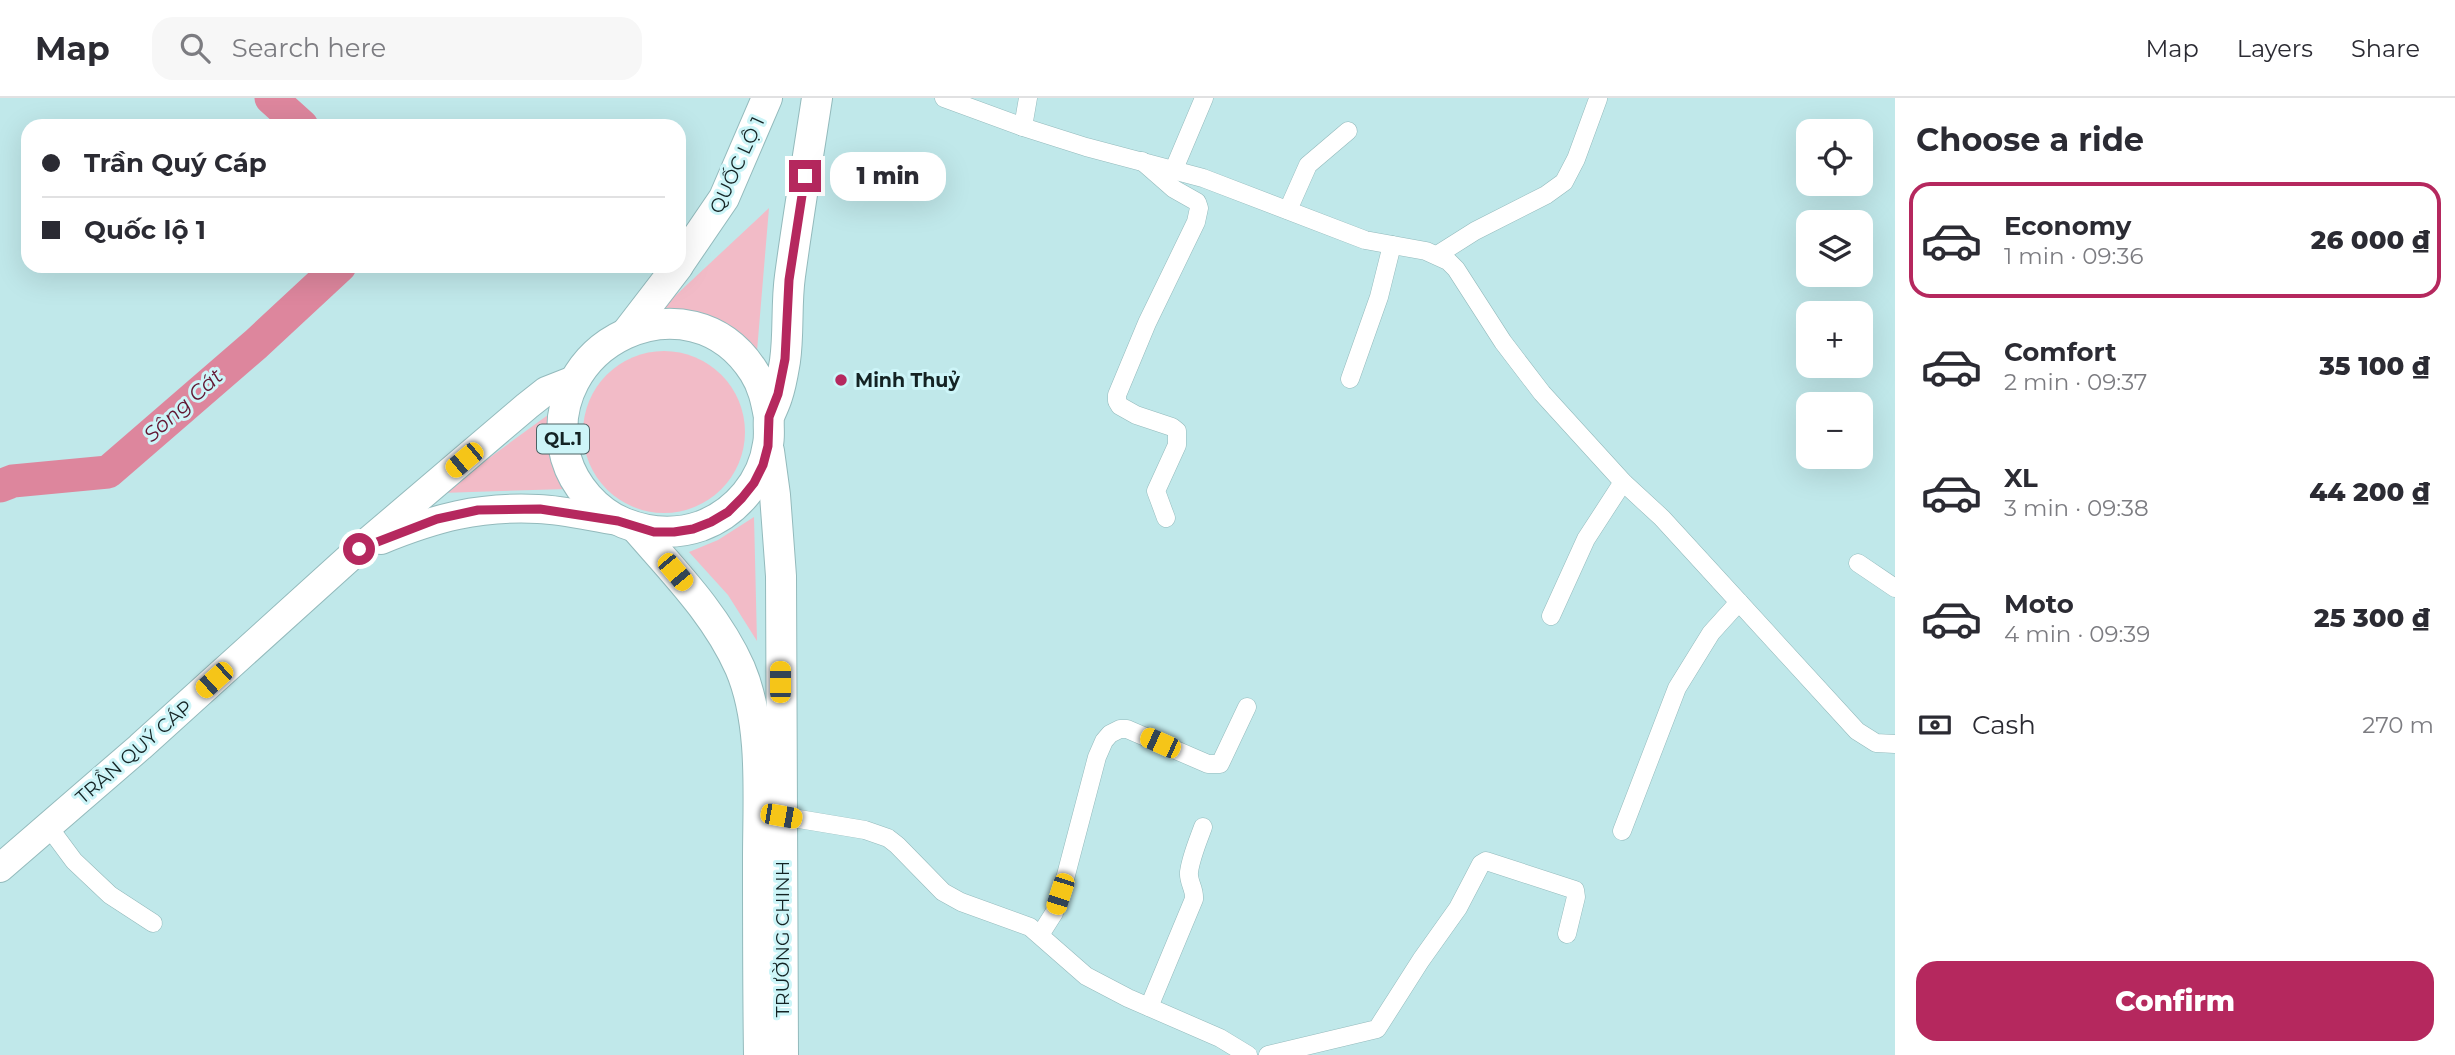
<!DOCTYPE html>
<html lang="en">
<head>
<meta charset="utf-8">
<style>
  body { margin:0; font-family:Montserrat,sans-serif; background:#f7f7f7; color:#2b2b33; height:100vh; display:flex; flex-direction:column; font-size:26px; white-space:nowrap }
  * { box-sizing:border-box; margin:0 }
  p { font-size:23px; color:#7c7c81 }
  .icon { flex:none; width:38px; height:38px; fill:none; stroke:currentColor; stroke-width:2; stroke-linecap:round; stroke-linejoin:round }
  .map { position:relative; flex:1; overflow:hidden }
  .side { display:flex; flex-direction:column; background:#fff; width:560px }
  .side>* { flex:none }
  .hud { position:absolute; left:21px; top:21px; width:665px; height:154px; border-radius:21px; box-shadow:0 7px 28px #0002; display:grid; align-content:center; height:154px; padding:0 21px; background:#fff }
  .controls { position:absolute; left:1796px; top:21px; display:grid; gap:14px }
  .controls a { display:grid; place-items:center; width:77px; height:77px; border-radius:14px; background:#fff; box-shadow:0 7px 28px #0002; font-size:35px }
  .end { position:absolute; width:32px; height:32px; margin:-16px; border:9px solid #b5285e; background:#fff; box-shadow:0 0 0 4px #fff }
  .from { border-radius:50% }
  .bubble { position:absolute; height:49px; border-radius:21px; background:#fff; box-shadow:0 7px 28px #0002; font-size:23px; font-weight:800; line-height:49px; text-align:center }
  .car { position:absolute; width:21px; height:42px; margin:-21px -10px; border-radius:9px; box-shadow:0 0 5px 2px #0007; background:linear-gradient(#f5c518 24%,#345 0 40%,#f5c518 0 76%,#345 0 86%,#f5c518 0) }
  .hud b { display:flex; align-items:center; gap:24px; height:66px; font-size:26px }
  .hud b+b { border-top:2px solid #e1e1e2 }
  .hud i { width:18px; height:18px; background:#2b2b33 }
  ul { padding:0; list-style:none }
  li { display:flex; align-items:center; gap:21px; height:116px; margin:0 14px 10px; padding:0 7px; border:4px solid transparent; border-radius:21px }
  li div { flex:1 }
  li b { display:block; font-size:26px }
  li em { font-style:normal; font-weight:800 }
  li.on { border-color:#b5285e }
  li>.icon { width:63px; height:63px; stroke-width:1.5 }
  h2 { padding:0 21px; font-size:32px; line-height:84px }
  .pay { display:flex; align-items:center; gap:18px; height:77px; padding:0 21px; font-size:26px }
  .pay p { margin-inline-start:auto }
  .primary-button { display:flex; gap:14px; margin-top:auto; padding:14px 21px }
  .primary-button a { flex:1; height:80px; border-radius:21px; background:#b5285e; color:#fff; font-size:28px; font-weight:800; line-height:80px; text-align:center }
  header { display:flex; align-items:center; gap:42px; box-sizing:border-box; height:98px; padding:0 35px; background:#fff; border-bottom:2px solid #e1e1e2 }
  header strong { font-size:33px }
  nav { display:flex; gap:38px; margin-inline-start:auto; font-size:24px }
  .search { width:490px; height:63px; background:#f7f7f7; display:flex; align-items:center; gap:18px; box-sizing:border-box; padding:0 24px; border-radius:21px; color:#7c7c81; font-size:26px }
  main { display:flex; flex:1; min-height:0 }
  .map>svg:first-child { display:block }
  .green { fill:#f2bbc7 }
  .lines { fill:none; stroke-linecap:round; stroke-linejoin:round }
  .river { stroke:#dd869d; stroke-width:33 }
  .minor-casing { stroke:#93babc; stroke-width:19 }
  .primary-casing { stroke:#93babc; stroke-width:30 }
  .trunk-casing { stroke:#93babc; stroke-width:32 }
  .minor { stroke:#fff; stroke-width:18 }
  .primary { stroke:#fff; stroke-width:28 }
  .trunk { stroke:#fff; stroke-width:30 }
  .route { stroke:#b5285e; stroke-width:9 }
  .poi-dot { fill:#b5285e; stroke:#cdf5f8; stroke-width:2.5 }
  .labels { text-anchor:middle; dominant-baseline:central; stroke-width:6; stroke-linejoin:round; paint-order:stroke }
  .shield { fill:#cdf5f8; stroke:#4c6264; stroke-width:2 }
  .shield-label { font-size:18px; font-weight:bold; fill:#142324 }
  .street-label { font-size:19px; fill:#142324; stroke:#cdf5f8 }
  .poi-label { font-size:19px; font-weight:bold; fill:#142324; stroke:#cdf5f8; text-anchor:start }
  .water-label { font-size:21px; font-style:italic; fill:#621531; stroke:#cdf5f8 }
</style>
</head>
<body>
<header>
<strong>Map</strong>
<div class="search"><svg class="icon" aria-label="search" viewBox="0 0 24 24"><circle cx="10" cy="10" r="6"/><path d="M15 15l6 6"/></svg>Search here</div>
<nav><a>Map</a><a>Layers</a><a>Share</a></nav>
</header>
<main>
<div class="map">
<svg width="1895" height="957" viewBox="0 0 1895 957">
  <rect width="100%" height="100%" fill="#c0e8ea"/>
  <g class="green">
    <path d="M 769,110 L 757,253 L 717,222 L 689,213 L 660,212 Z"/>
    <circle cx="664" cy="334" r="81"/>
    <path d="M 552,314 L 548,349 L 567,391 L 441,395 Z"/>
    <path d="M 754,419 L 757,543 L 728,497 L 689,454 L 718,442 Z"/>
  </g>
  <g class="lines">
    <g class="river">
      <path d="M 271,0 L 302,28"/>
      <path d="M 0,388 L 13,383 L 108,374 L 256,246 L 340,168"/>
    </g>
    <g class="minor-casing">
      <g id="minor">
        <path d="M 944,0 L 1023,29 L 1086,49 L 1203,80 L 1365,142 L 1426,153 L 1448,163 L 1456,171 L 1503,244 L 1542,295 L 1623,384 L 1662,420 L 1857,633 L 1876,645 L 1895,646"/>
        <path d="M 1023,29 L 1028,0"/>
        <path d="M 1142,63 L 1174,91 L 1197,104 L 1199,110 L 1196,124 L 1147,225 L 1117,297 L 1117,303 L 1120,308 L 1136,317 L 1172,329 L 1177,333 L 1177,347 L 1156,393 L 1166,420"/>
        <path d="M 1174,71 L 1204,0"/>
        <path d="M 1288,112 L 1308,67 L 1348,33"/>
        <path d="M 1437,157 L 1475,133 L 1546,97 L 1564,84 L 1576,61 L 1598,1"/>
        <path d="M 1350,281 L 1379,199 L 1392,147"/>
        <path d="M 1858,465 L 1895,490"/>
        <path d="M 1551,518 L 1586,441 L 1623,384"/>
        <path d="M 781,718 L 865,732 L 888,740 L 897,747 L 943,794 L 961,804 L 1030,829 L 1086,878 L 1128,900 L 1220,940 L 1248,957"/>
        <path d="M 48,728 L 74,763 L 110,797 L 153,825"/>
        <path d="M 1622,733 L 1677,590 L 1711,535 L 1739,504"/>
        <path d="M 1040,837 L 1054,815 L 1061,796 L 1097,659 L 1104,643 L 1110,636 L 1120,631 L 1127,631 L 1208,666 L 1220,666 L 1247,609"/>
        <path d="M 1149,909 L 1194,801 C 1195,791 1188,784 1189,774 C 1191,759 1198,743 1203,729"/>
        <path d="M 1268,957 L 1377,931 L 1421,862 L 1458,810 L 1481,766 L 1486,763 L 1575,792 L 1576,799 L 1567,836"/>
      </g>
    </g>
    <g class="primary-casing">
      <g id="primary">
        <path d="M 381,442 C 435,420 479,408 538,411 C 565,412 591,419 618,423"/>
        <path d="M 0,770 L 140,649 L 359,451 L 527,308 L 546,293 L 574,282"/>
      </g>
    </g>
    <g class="trunk-casing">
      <g id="trunk">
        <path d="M 679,166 L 724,100 L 767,0"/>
        <path d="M 628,233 L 678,168"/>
        <path d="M 769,319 C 766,303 763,288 754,274 C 690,173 537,245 566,360 C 574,388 597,414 624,425 C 649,435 675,437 701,428 C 736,415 763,383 768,346 C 770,337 768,328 769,319 C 771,313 775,306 777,299 C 781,288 783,275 785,263 C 789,235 786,206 790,178 C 798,119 808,59 817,0"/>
        <path d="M 769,353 L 775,397 L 781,478 L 783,957"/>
        <path d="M 636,430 C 674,474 716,516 740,570 C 764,626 758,700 758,760 C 758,826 758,891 759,957"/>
      </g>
    </g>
    <use href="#minor" class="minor"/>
    <use href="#primary" class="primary"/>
    <use href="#trunk" class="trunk"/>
  </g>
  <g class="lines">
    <path class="route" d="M 359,451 L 437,421 L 478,412 L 540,411 L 618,423 L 654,434 L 674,434 L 693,431 L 711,424 L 728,414 L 742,400 L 754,385 L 763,367 L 768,348 L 769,319 L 778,296 L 785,261 L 789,182 L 805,78"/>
  </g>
  <circle class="poi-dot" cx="841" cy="282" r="7"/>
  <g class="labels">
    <rect class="shield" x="537" y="326.5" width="52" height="29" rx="5"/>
    <g class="shield-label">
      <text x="563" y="341">QL.1</text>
    </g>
    <g class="street-label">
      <text transform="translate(737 67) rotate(-65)">QUỐC LỘ 1</text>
      <text transform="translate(134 654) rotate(-41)">TRẦN QUÝ CÁP</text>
      <text transform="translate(782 841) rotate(-90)">TRƯỜNG CHINH</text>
    </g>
    <g class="poi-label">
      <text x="855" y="282">Minh Thuỷ</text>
    </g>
    <g class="water-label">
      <text transform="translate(183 307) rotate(-42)">Sông Cát</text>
    </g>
  </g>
</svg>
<div class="controls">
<a><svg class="icon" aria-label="locate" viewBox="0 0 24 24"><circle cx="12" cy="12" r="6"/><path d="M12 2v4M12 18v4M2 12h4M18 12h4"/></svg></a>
<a><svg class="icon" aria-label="layers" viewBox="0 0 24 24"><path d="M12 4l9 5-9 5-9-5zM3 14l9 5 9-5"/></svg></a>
<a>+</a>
<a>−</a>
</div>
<i class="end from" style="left:359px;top:451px"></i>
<i class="end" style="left:805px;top:78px"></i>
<div class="bubble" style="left:830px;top:54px;width:116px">1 min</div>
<i class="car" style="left:464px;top:362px;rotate:230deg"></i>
<i class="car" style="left:675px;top:474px;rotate:140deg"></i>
<i class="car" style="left:214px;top:582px;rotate:228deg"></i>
<i class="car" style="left:780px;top:584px;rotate:0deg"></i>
<i class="car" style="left:1160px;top:645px;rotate:294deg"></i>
<i class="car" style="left:781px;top:718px;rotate:100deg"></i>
<i class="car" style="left:1060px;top:796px;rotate:198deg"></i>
<div class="hud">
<b><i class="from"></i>Trần Quý Cáp</b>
<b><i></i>Quốc lộ 1</b>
</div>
</div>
<section class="side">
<h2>Choose a ride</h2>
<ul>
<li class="on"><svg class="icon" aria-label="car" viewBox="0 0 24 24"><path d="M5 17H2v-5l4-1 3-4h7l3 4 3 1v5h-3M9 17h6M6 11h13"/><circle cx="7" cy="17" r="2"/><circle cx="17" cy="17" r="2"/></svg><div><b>Economy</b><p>1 min · 09:36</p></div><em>26 000 ₫</em></li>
<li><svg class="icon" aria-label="car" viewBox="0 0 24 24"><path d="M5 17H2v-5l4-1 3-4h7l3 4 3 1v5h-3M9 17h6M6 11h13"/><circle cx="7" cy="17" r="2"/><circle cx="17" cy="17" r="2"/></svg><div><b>Comfort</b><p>2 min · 09:37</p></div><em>35 100 ₫</em></li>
<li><svg class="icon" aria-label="car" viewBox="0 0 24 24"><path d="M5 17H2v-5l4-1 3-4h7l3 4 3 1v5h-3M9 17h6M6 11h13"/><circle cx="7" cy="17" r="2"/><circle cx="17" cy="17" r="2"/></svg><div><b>XL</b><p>3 min · 09:38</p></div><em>44 200 ₫</em></li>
<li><svg class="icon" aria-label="car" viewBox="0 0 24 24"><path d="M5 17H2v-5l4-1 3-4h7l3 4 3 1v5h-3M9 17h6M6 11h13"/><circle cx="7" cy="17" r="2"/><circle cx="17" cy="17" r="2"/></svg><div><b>Moto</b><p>4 min · 09:39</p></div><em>25 300 ₫</em></li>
</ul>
<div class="pay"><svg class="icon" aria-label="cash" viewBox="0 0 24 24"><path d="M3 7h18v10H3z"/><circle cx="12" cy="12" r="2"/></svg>Cash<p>270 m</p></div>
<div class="primary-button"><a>Confirm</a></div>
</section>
</main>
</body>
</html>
